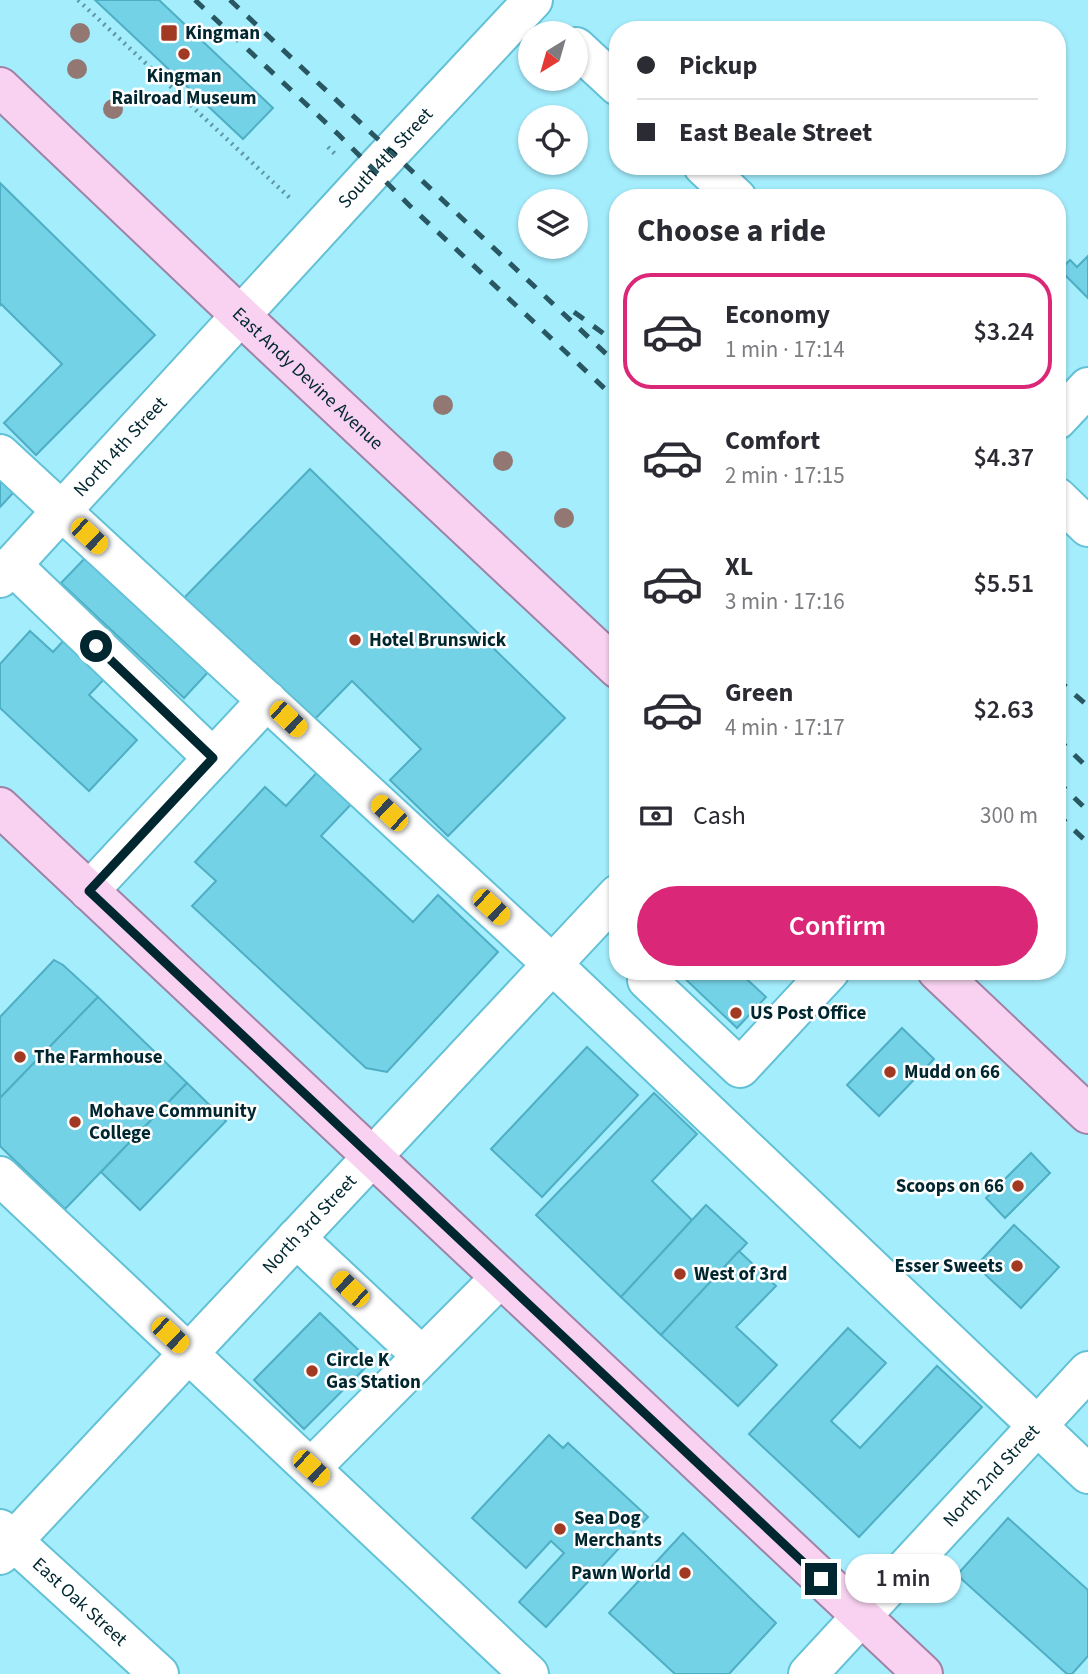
<!DOCTYPE html>
<html lang="en">
<head>
<meta charset="utf-8">
<style>
  body { margin:0; font-family:"Source Sans 3",sans-serif; background:#f7f7f7; color:#2b2b33; height:100vh; display:flex; flex-direction:column; font-size:26px; white-space:nowrap }
  * { box-sizing:border-box; margin:0 }
  p { font-size:23px; color:#7c7c81 }
  .icon { flex:none; width:38px; height:38px; fill:none; stroke:currentColor; stroke-width:2; stroke-linecap:round; stroke-linejoin:round }
  .map { position:relative; flex:1; overflow:hidden }
  .drawer { position:absolute; left:609px; top:189px; width:457px; height:791px; display:flex; flex-direction:column; background:#fff; border-radius:28px; box-shadow:0 2px 5px #0004 }
  .drawer>* { flex:none }
  .hud { position:absolute; left:609px; top:21px; width:457px; height:154px; border-radius:28px; box-shadow:0 2px 5px #0004; display:grid; align-content:center; height:154px; padding:0 28px; background:#fff }
  .needle { width:46px; rotate:217deg }
  .tools { position:absolute; left:518px; top:21px; display:grid; gap:14px }
  .tools a { display:grid; place-items:center; width:70px; height:70px; border-radius:50%; background:#fff; box-shadow:0 2px 5px #0004; font-size:35px }
  .end { position:absolute; width:32px; height:32px; margin:-16px; border:9px solid #002730; background:#fff; box-shadow:0 0 0 4px #fff }
  .from { border-radius:50% }
  .bubble { position:absolute; height:49px; border-radius:24px; background:#fff; box-shadow:0 2px 5px #0004; font-size:23px; font-weight:600; line-height:49px; text-align:center }
  .car { position:absolute; width:21px; height:42px; margin:-21px -10px; border-radius:9px; box-shadow:0 0 5px 2px #0007; background:linear-gradient(#f5c518 24%,#345 0 40%,#f5c518 0 76%,#345 0 86%,#f5c518 0) }
  .hud b { display:flex; align-items:center; gap:24px; height:66px; font-size:26px }
  .hud b+b { border-top:2px solid #e1e1e2 }
  .hud i { width:18px; height:18px; background:#2b2b33 }
  ul { padding:0; list-style:none }
  li { display:flex; align-items:center; gap:21px; height:116px; margin:0 14px 10px; padding:0 14px; border:4px solid transparent; border-radius:28px }
  li div { flex:1 }
  li b { display:block; font-size:26px }
  li em { font-style:normal; font-weight:600 }
  li.selected { border-color:#db2777 }
  li>.icon { width:63px; height:63px; stroke-width:1.5 }
  h2 { padding:0 28px; font-size:32px; line-height:84px }
  .pay { display:flex; align-items:center; gap:18px; height:77px; padding:0 28px; font-size:26px }
  .pay p { margin-inline-start:auto }
  .cta { display:flex; gap:14px; margin-top:auto; padding:14px 28px }
  .cta a { flex:1; height:80px; border-radius:42px; background:#db2777; color:#fff; font-size:28px; font-weight:600; line-height:80px; text-align:center }
  .map>svg:first-child { display:block }
  .building { fill:#74d2e7; stroke:#4eaec3; stroke-width:2 }
  .lines { fill:none; stroke-linecap:round; stroke-linejoin:round }
  .minor-casing { stroke:#63c1d6; stroke-width:42 }
  .major-casing { stroke:#9e83a6; stroke-width:42 }
  .path { stroke:#5d97a4; stroke-width:4.5; stroke-dasharray:2 5; stroke-linecap:butt }
  .minor { stroke:#fff; stroke-width:38 }
  .major { stroke:#f8d2f0; stroke-width:38 }
  .rail { stroke:#285762; stroke-width:5; stroke-dasharray:12 12; stroke-linecap:butt }
  .tree { fill:#927772 }
  .route { stroke:#002730; stroke-width:9 }
  .poi-dot { fill:#a23922; stroke:#fff; stroke-width:2.5 }
  .labels { text-anchor:middle; dominant-baseline:central; stroke-width:5; stroke-linejoin:round; paint-order:stroke }
  .poi-label { font-size:19px; font-weight:bold; fill:#002730; stroke:#fff; text-anchor:start }
  .street-label { font-size:19px; fill:#002730; stroke:#fff }
</style>
</head>
<body>
<div class="map">
<svg width="1088" height="1674" viewBox="0 0 1088 1674">
  <rect width="100%" height="100%" fill="#a4edfd"/>
  <g class="building">
    <path d="M 95,0 L 159,0 L 273,108 L 243,139 Z"/>
    <path d="M 0,183 L 155,335 L 36,455 L 4,423 L 62,364 L 1,304 L 0,306 Z"/>
    <path d="M 1088,256 L 1088,298 L 1060,270 L 1070,260 L 1077,267 Z"/>
    <path d="M 310,469 L 565,718 L 448,836 L 390,780 L 421,749 L 352,681 L 310,724 L 183,599 Z"/>
    <path d="M 0,478 L 14,492 L 0,507 Z"/>
    <path d="M 89,554 L 211,669 L 184,698 L 61,583 Z"/>
    <path d="M 30,631 L 53,652 L 66,638 L 107,676 L 89,695 L 137,740 L 89,791 L 0,708 L 0,664 Z"/>
    <path d="M 323,766 L 357,798 L 321,836 L 413,922 L 438,895 L 498,952 L 387,1072 L 366,1068 L 192,906 L 216,881 L 195,862 L 265,787 L 286,806 Z"/>
    <path d="M 54,960 L 63,965 L 98,997 L 0,1098 L 0,1017 Z"/>
    <path d="M 681,971 L 738,971 L 766,997 L 737,1028 L 679,973 Z"/>
    <path d="M 98,997 L 187,1083 L 65,1209 L 0,1146 L 0,1098 Z"/>
    <path d="M 902,1028 L 934,1059 L 879,1116 L 847,1085 Z"/>
    <path d="M 587,1047 L 638,1095 L 542,1197 L 491,1149 Z"/>
    <path d="M 187,1083 L 226,1121 L 140,1210 L 101,1172 Z"/>
    <path d="M 654,1093 L 697,1134 L 652,1181 L 692,1220 L 621,1297 L 536,1215 Z"/>
    <path d="M 1031,1153 L 1050,1173 L 1005,1218 L 986,1198 Z"/>
    <path d="M 706,1205 L 747,1243 L 661,1335 L 621,1297 Z"/>
    <path d="M 1014,1225 L 1059,1267 L 1021,1308 L 976,1266 Z"/>
    <path d="M 739,1251 L 776,1286 L 736,1327 L 777,1365 L 738,1406 L 661,1335 Z"/>
    <path d="M 320,1313 L 371,1362 L 304,1429 L 254,1380 Z"/>
    <path d="M 848,1328 L 886,1363 L 831,1421 L 860,1448 L 937,1366 L 982,1407 L 859,1537 L 749,1434 Z"/>
    <path d="M 549,1435 L 563,1448 L 568,1443 L 648,1517 L 546,1627 L 519,1602 L 564,1553 L 551,1541 L 526,1568 L 472,1518 Z"/>
    <path d="M 1008,1518 L 1088,1590 L 1088,1656 L 1072,1674 L 1067,1674 L 957,1575 Z"/>
    <path d="M 683,1533 L 776,1623 L 729,1674 L 675,1674 L 609,1613 Z"/>
  </g>
  <g class="lines">
    <g class="minor-casing">
      <g id="minor">
        <path d="M 576,47 L 618,86"/>
        <path d="M 703,166 L 737,198"/>
        <path d="M 1057,420 L 1088,387"/>
        <path d="M 0,454 L 552,964 L 1088,1474"/>
        <path d="M 1057,497 L 1088,527"/>
        <path d="M 12,565 L 213,758"/>
        <path id="s1" d="M 0,578 L 374,170 L 533,0"/>
        <path d="M 89,891 L 267,700"/>
        <path d="M 654,971 L 647,980 L 740,1068 L 830,971"/>
        <path d="M 0,1176 L 529,1674"/>
        <path d="M 296,1238 L 422,1356"/>
        <path d="M 311,1468 L 500,1278"/>
        <path id="s2" d="M 0,1529 L 159,1674"/>
        <path id="s3" d="M 0,1555 L 618,894"/>
        <path id="s4" d="M 808,1674 L 1088,1371"/>
      </g>
    </g>
    <g class="major-casing">
      <g id="major">
        <path id="s5" d="M 0,87 L 241,316 L 618,669"/>
        <path d="M 0,807 L 923,1674"/>
        <path d="M 937,971 L 1088,1114"/>
      </g>
    </g>
    <g class="path">
      <path d="M 78,0 L 291,199"/>
      <path d="M 328,147 L 335,154"/>
    </g>
    <use href="#minor" class="minor"/>
    <use href="#major" class="major"/>
    <g class="rail">
      <path d="M 195,0 L 339,135 L 409,205 L 618,401"/>
      <path d="M 230,0 L 618,365"/>
      <path d="M 574,312 L 618,344"/>
      <path d="M 1057,679 L 1088,706"/>
      <path d="M 1057,738 L 1088,768"/>
      <path d="M 1057,781 L 1088,811"/>
      <path d="M 1057,814 L 1088,843"/>
    </g>
  </g>
  <g class="tree">
    <circle cx="80" cy="33" r="10"/>
    <circle cx="77" cy="69" r="10"/>
    <circle cx="113" cy="109" r="10"/>
    <circle cx="443" cy="405" r="10"/>
    <circle cx="503" cy="461" r="10"/>
    <circle cx="564" cy="518" r="10"/>
  </g>
  <g class="lines">
    <path class="route" d="M 96,646 L 213,758 L 89,891 L 821,1579"/>
  </g>
  <g class="poi-dot">
    <rect x="160" y="24" width="18" height="18" rx="3.5"/>
    <circle cx="184" cy="54" r="7"/>
    <circle cx="355" cy="640" r="7"/>
    <circle cx="736" cy="1013" r="7"/>
    <circle cx="20" cy="1057" r="7"/>
    <circle cx="890" cy="1072" r="7"/>
    <circle cx="75" cy="1122" r="7"/>
    <circle cx="1018" cy="1186" r="7"/>
    <circle cx="1017" cy="1266" r="7"/>
    <circle cx="680" cy="1274" r="7"/>
    <circle cx="312" cy="1371" r="7"/>
    <circle cx="560" cy="1529" r="7"/>
    <circle cx="685" cy="1573" r="7"/>
  </g>
  <g class="labels">
    <g class="poi-label">
      <text x="185" y="33">Kingman</text>
      <text x="184" y="76" text-anchor="middle">Kingman<tspan x="184" dy="22">Railroad Museum</tspan></text>
      <text x="369" y="640">Hotel Brunswick</text>
      <text x="750" y="1013">US Post Office</text>
      <text x="34" y="1057">The Farmhouse</text>
      <text x="904" y="1072">Mudd on 66</text>
      <text x="89" y="1111">Mohave Community<tspan x="89" dy="22">College</tspan></text>
      <text x="1004" y="1186" text-anchor="end">Scoops on 66</text>
      <text x="1003" y="1266" text-anchor="end">Esser Sweets</text>
      <text x="694" y="1274">West of 3rd</text>
      <text x="326" y="1360">Circle K<tspan x="326" dy="22">Gas Station</tspan></text>
      <text x="574" y="1518">Sea Dog<tspan x="574" dy="22">Merchants</tspan></text>
      <text x="671" y="1573" text-anchor="end">Pawn World</text>
    </g>
    <g class="street-label">
      <text stroke="none"><textPath href="#s1" startOffset="570">South 4th Street</textPath></text>
      <text stroke="none"><textPath href="#s5" startOffset="424">East Andy Devine Avenue</textPath></text>
      <text stroke="none"><textPath href="#s1" startOffset="178">North 4th Street</textPath></text>
      <text stroke="none"><textPath href="#s3" startOffset="453">North 3rd Street</textPath></text>
      <text stroke="none"><textPath href="#s4" startOffset="270">North 2nd Street</textPath></text>
      <text stroke="none"><textPath href="#s2" startOffset="108">East Oak Street</textPath></text>
    </g>
  </g>
</svg>
<div class="tools">
<a><svg class="needle" viewBox="-14 -14 28 28"><path d="M0-13l5 13h-10z" fill="#e53935"/><path d="M0 13l5-13h-10z" fill="#7c7c81"/></svg></a>
<a><svg class="icon" aria-label="locate" viewBox="0 0 24 24"><circle cx="12" cy="12" r="6"/><path d="M12 2v4M12 18v4M2 12h4M18 12h4"/></svg></a>
<a><svg class="icon" aria-label="layers" viewBox="0 0 24 24"><path d="M12 4l9 5-9 5-9-5zM3 14l9 5 9-5"/></svg></a>
</div>
<i class="end from" style="left:96px;top:646px"></i>
<i class="end" style="left:821px;top:1579px"></i>
<div class="bubble" style="left:845px;top:1554px;width:116px">1 min</div>
<i class="car" style="left:89px;top:536px;rotate:133deg"></i>
<i class="car" style="left:288px;top:719px;rotate:133deg"></i>
<i class="car" style="left:389px;top:813px;rotate:313deg"></i>
<i class="car" style="left:491px;top:907px;rotate:133deg"></i>
<i class="car" style="left:350px;top:1289px;rotate:313deg"></i>
<i class="car" style="left:170px;top:1335px;rotate:133deg"></i>
<i class="car" style="left:311px;top:1468px;rotate:133deg"></i>
<div class="hud">
<b><i class="from"></i>Pickup</b>
<b><i></i>East Beale Street</b>
</div>
<section class="drawer">
<h2>Choose a ride</h2>
<ul>
<li class="selected"><svg class="icon" aria-label="car" viewBox="0 0 24 24"><path d="M5 17H2v-5l4-1 3-4h7l3 4 3 1v5h-3M9 17h6M6 11h13"/><circle cx="7" cy="17" r="2"/><circle cx="17" cy="17" r="2"/></svg><div><b>Economy</b><p>1 min · 17:14</p></div><em>$3.24</em></li>
<li><svg class="icon" aria-label="car" viewBox="0 0 24 24"><path d="M5 17H2v-5l4-1 3-4h7l3 4 3 1v5h-3M9 17h6M6 11h13"/><circle cx="7" cy="17" r="2"/><circle cx="17" cy="17" r="2"/></svg><div><b>Comfort</b><p>2 min · 17:15</p></div><em>$4.37</em></li>
<li><svg class="icon" aria-label="car" viewBox="0 0 24 24"><path d="M5 17H2v-5l4-1 3-4h7l3 4 3 1v5h-3M9 17h6M6 11h13"/><circle cx="7" cy="17" r="2"/><circle cx="17" cy="17" r="2"/></svg><div><b>XL</b><p>3 min · 17:16</p></div><em>$5.51</em></li>
<li><svg class="icon" aria-label="car" viewBox="0 0 24 24"><path d="M5 17H2v-5l4-1 3-4h7l3 4 3 1v5h-3M9 17h6M6 11h13"/><circle cx="7" cy="17" r="2"/><circle cx="17" cy="17" r="2"/></svg><div><b>Green</b><p>4 min · 17:17</p></div><em>$2.63</em></li>
</ul>
<div class="pay"><svg class="icon" aria-label="cash" viewBox="0 0 24 24"><path d="M3 7h18v10H3z"/><circle cx="12" cy="12" r="2"/></svg>Cash<p>300 m</p></div>
<div class="cta"><a>Confirm</a></div>
</section>
</div>
</body>
</html>
